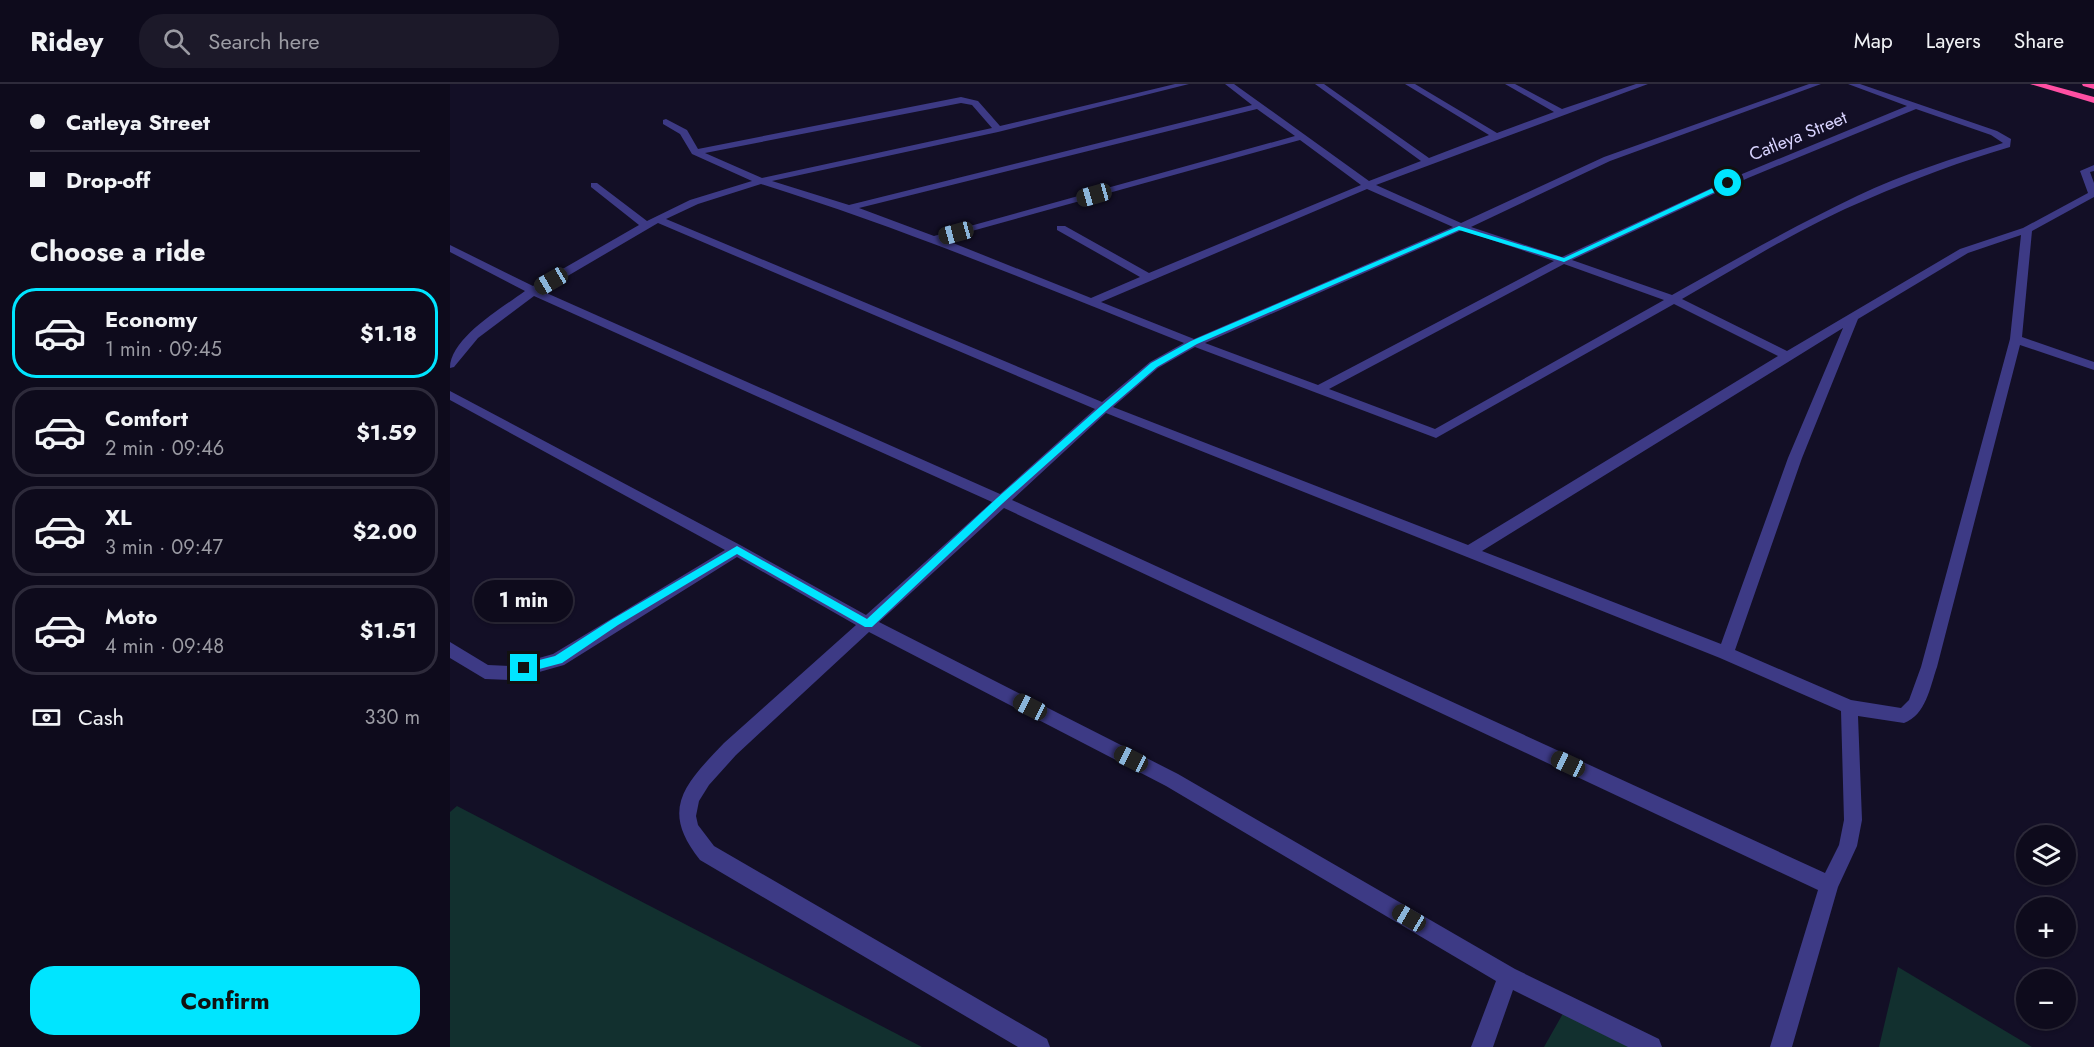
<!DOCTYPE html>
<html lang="en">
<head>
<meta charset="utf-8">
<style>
  body { margin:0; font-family:Jost,sans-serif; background:#1c1929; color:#f1f3f6; height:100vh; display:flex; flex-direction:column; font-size:22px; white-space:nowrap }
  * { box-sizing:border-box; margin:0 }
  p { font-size:20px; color:#9b9ba3 }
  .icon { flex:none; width:33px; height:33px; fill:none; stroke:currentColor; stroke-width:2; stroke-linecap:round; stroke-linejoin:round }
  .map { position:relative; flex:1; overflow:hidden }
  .panel { display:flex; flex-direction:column; background:#0e0b1c; width:450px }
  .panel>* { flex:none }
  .top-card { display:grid; align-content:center; height:132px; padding:0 30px; background:#0e0b1c }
  .buttons { position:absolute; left:1566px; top:741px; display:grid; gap:12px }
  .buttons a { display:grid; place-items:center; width:60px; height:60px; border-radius:50%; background:#0e0b1c; box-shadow:0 2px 4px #0004,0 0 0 2px #2e2b3b; font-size:30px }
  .end { position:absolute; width:27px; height:27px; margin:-14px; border:8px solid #00e5ff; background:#111; box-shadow:0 0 0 3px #111 }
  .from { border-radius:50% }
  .bubble { position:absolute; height:42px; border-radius:21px; background:#0e0b1c; box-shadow:0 2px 4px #0004,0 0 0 2px #2e2b3b; font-size:20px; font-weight:700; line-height:42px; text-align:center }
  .car { position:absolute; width:18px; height:36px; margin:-18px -9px; border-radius:8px; box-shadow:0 0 4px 2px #0007; background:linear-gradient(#222 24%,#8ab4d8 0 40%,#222 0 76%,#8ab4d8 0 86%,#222 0) }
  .top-card b { display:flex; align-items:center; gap:21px; height:57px; font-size:22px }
  .top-card b+b { border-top:2px solid #2e2b3b }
  .top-card i { width:15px; height:15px; background:#f1f3f6 }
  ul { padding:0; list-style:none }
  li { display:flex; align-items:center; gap:18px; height:90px; margin:0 12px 9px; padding:0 18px; border:3px solid #2e2b3b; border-radius:24px }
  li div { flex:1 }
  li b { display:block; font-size:22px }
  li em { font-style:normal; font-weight:700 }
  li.on { border-color:#00e5ff }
  li>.icon { width:54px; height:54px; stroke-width:1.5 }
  h2 { padding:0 30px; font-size:27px; line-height:72px }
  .pay { display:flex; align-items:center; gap:15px; height:66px; padding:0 30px; font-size:22px }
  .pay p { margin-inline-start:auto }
  .button { display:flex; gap:12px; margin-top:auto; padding:12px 30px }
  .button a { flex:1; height:69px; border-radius:24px; background:#00e5ff; color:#111; font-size:24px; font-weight:700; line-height:69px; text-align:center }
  header { display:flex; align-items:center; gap:36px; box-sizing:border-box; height:84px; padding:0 30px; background:#0e0b1c; border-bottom:2px solid #2e2b3b }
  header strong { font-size:28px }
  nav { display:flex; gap:33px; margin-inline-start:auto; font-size:21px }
  .search { width:420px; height:54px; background:#1c1929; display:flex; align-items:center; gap:15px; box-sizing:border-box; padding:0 21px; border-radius:24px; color:#9b9ba3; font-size:22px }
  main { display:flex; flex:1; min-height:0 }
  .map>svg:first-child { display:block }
  .green { fill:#12302f }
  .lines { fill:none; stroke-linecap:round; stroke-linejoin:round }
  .minor { fill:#3d3a85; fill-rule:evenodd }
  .highway { fill:#ff4fa3; fill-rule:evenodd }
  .route { fill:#00e5ff }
  .labels { text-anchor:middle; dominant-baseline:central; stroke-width:4.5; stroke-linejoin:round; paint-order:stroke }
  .far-street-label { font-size:18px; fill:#d9d4ff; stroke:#130f26 }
</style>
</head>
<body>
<header>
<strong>Ridey</strong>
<div class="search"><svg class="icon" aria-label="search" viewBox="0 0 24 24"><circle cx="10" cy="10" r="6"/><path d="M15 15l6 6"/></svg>Search here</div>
<nav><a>Map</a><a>Layers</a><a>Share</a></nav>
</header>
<main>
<section class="panel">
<div class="top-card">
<b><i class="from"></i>Catleya Street</b>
<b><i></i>Drop-off</b>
</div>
<h2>Choose a ride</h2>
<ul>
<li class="on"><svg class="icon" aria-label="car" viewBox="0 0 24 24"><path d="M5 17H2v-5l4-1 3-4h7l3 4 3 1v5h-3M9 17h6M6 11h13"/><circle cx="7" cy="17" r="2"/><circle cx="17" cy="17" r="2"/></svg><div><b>Economy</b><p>1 min · 09:45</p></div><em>$1.18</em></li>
<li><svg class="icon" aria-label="car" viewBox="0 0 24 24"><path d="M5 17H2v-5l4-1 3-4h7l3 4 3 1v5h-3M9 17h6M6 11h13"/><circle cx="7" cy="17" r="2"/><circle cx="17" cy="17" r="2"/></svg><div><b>Comfort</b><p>2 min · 09:46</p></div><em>$1.59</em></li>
<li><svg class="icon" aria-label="car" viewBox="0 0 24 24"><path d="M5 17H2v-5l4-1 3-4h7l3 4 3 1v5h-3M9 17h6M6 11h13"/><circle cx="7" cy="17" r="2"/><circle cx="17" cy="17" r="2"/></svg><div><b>XL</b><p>3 min · 09:47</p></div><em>$2.00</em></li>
<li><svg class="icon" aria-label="car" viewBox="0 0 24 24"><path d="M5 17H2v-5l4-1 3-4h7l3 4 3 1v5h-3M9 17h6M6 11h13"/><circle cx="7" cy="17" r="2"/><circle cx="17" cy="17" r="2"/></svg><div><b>Moto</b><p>4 min · 09:48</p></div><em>$1.51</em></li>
</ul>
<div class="pay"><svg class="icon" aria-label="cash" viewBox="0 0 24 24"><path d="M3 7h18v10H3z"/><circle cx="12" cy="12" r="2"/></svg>Cash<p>330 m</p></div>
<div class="button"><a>Confirm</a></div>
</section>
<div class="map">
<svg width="1644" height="963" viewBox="0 0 1644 963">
  <rect width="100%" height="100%" fill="#130f26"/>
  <g class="green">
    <path d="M 7,722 L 472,963 L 0,963 L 0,728 Z"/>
    <path d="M 1448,883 L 1582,963 L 1429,963 Z"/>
    <path d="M 1115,926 L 1181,963 L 1094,963 Z"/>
  </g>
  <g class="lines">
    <path class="minor" d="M 725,0 L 739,0 L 548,48 L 322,97 L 399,121 L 802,21 L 775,0 L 784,0 L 919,97 L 971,77 L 865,0 L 874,0 L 979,74 L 1039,51 L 955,0 L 965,0 L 1047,49 L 1104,28 L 1055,0 L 1065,0 L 1112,25 L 1186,0 L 1198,0 L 926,101 L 1011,139 L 1154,73 L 1359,0 L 1371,0 L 1160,77 L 1021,143 L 1112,173 L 1292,90 L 1457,22 L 1398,0 L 1410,0 L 1547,47 L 1561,55 L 1560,63 C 1512,77 1464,95 1418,115 C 1353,142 1293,180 1232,215 L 1337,267 L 1510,165 L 1573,144 L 1638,109 L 1630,87 L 1644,81 L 1644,87 L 1640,88 L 1644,99 L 1644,113 L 1582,147 L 1572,253 L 1644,278 L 1644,286 L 1570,261 L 1487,583 C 1480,603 1476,631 1454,639 L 1408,632 L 1412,736 L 1407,762 L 1388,803 L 1342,963 L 1320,963 L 1368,806 L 554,424 L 429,538 L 728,690 L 1065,885 L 1209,955 L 1212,963 L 1178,963 L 1063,906 L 1043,963 L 1021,963 L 1046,897 L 716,702 L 419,548 L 286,671 L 259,701 L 249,717 L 246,732 L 248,741 L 264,762 L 597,955 L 600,963 L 568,963 L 250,776 C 209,725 235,700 274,659 L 406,541 L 287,473 L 114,581 L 61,596 L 35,595 L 0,574 L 0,558 L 38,581 L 61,582 L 103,570 L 275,466 L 0,316 L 0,307 L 292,462 L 416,531 L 542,418 L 84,212 L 28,254 L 4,283 L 0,284 C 0,254 52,224 75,207 L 0,168 L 0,161 L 83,202 L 189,141 L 141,103 L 141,99 L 147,99 L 197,137 L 240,116 L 302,97 L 242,70 L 230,50 L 213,40 L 213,36 L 216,35 L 237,46 L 248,65 L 511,13 L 528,17 L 550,42 ZM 511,19 L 522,21 L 542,44 L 312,94 L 255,69 ZM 807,25 L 845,52 L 484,152 L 409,124 ZM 1466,25 L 1541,51 L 1553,59 C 1504,74 1453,90 1407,112 C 1344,142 1283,177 1222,211 L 1122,176 L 1298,94 ZM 850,56 L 911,101 L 699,189 L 615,142 L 607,142 L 607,146 L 690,193 L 641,214 L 493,155 ZM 311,100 C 455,145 594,203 734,259 L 700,278 L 652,318 L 216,135 L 248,120 ZM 917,105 L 1003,143 L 744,255 L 651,218 ZM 208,139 L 645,325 L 550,410 L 92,207 ZM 1012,146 L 1104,177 L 868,301 L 755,259 ZM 1571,151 L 1560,255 L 1471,583 L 1459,616 L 1451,624 L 1401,616 L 1285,566 L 1352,374 L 1408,235 L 1518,169 ZM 1114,180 L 1214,216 L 985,345 L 879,305 ZM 1224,220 L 1328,272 L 1018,461 L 663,323 L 708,284 L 745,263 L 986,354 ZM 1393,244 L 1338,374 L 1271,560 L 1032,467 ZM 656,329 L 1270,574 L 1391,627 L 1394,736 L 1389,761 L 1375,789 L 562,416 Z"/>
    <g class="highway">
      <path d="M 1580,0 L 1596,0 L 1644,13 L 1644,19 Z"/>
      <path d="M 1632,0 L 1644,0 L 1644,5 L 1633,2 Z"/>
    </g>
  </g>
  <path class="route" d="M 1278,97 L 1280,101 L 1114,178 L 1009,146 L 747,260 L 707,283 L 657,326 L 553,419 L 422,543 L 415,543 L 287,470 L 168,541 L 112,579 L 74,589 L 68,584 L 74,580 L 105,572 L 161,536 L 287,462 L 417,535 L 547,414 L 651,322 L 701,279 L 741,257 L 1009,142 L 1114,174 Z"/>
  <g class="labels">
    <g class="far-street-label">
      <text transform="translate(1348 52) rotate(-22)">Catleya Street</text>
    </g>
  </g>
</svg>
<div class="buttons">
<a><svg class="icon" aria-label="layers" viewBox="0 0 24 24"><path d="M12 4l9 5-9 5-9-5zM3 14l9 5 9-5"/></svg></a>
<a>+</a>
<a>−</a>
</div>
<i class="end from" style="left:1278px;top:99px"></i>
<i class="end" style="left:74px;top:584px"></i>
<div class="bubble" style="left:24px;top:496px;width:99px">1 min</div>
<i class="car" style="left:644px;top:111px;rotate:254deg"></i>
<i class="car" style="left:506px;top:149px;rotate:255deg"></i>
<i class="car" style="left:101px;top:197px;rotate:240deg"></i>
<i class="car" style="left:580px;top:623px;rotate:297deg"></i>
<i class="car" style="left:681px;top:675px;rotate:297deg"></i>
<i class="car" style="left:1118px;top:680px;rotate:295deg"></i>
<i class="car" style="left:959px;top:834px;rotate:300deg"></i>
</div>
</main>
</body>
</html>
